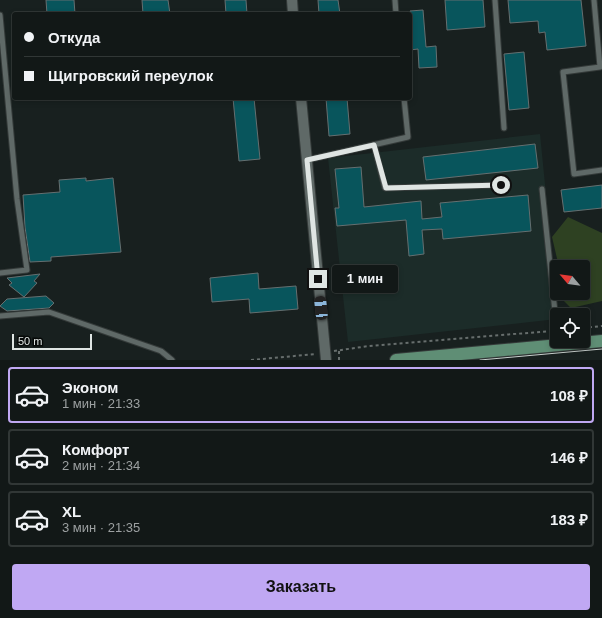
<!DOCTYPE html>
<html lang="ru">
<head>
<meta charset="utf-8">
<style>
  body { margin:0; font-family:Arial,sans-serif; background:#1f2524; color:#f1f3f6; height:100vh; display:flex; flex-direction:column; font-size:15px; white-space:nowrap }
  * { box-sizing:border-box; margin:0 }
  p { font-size:13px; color:#9ca0a1 }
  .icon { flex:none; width:22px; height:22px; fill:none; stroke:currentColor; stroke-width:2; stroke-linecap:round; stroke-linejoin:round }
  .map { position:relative; height:360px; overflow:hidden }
  .sheet { display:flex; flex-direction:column; background:#121817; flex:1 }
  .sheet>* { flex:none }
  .top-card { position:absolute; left:12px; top:12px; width:400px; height:88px; border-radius:4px; box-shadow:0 2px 6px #0003,0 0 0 1px #313736; display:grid; align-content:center; height:88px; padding:0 12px; background:#121817 }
  .needle { width:26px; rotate:299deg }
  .controls { position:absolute; left:550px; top:260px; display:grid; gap:8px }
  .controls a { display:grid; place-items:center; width:40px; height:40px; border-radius:4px; background:#121817; box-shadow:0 2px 6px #0003,0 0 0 1px #313736; font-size:20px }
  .scale { position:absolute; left:12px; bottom:10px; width:80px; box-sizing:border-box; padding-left:4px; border:2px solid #dfe5e3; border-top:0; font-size:11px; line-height:14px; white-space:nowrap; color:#dfe5e3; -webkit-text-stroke:3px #060908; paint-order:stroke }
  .end { position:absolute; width:18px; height:18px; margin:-9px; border:5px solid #dfe5e3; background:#111; box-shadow:0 0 0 2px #111 }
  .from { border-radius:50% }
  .bubble { position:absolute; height:28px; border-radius:4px; background:#121817; box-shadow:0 2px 6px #0003,0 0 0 1px #313736; font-size:13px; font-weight:800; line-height:28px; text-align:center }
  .car { position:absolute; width:12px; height:24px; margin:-12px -6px; border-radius:5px; box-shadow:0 0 3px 1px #0007; background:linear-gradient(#222 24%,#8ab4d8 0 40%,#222 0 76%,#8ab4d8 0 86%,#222 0) }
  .top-card b { display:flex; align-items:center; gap:14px; height:38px; font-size:15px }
  .top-card b+b { border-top:1px solid #313736 }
  .top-card i { width:10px; height:10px; background:#f1f3f6 }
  ul { padding:7px 0 0; list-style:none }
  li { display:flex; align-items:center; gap:12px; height:56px; margin:0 8px 6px; padding:0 4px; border:2px solid #313736; border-radius:4px }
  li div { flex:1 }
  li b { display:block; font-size:15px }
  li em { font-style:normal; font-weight:800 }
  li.selected { border-color:#c0a8f3 }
  li>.icon { width:36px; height:36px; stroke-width:1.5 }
  .cta { display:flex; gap:8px; margin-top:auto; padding:8px 12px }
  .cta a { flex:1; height:46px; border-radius:4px; background:#c0a8f3; color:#111; font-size:16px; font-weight:800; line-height:46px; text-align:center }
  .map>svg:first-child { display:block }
  .built { fill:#1c2c29 }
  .green { fill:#2e4122 }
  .building { fill:#08555c; stroke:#656f70 }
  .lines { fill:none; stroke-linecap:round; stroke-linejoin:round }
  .service-casing { stroke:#343a39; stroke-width:7 }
  .minor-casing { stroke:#343a39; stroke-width:12 }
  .primary-casing { stroke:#343a39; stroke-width:14 }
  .path { stroke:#676e6d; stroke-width:2; stroke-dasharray:3 3; stroke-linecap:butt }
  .service { stroke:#5f6967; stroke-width:5 }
  .minor { stroke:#5f6967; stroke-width:10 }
  .primary { stroke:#5f8e75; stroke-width:12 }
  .tram { stroke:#c9d0ce; stroke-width:1 }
  .route { stroke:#dfe5e3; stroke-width:5 }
</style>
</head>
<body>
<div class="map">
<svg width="602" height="360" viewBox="0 0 602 360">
  <rect width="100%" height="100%" fill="#18201f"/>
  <path class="built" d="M 540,134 L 558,315 L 557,315 L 557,319 L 348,342 L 328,158 Z"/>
  <path class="green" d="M 568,217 L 602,233 L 602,301 L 571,308 L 556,293 L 557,287 L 557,293 L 583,293 L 583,267 L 559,267 L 552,237 Z"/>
  <g class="building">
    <path d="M 46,0 L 74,0 L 75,14 L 47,14 Z"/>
    <path d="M 142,0 L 168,0 L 170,14 L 143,14 Z"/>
    <path d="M 225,0 L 246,0 L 247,14 L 226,14 Z"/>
    <path d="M 318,0 L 338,0 L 340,14 L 319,14 Z"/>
    <path d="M 445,0 L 483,0 L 485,27 L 447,30 Z"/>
    <path d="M 508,0 L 581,0 L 586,46 L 547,50 L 545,32 L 539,33 L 538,21 L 510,23 Z"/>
    <path d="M 423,10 L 426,47 L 436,46 L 437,67 L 419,68 L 418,49 L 410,50 L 410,11 Z"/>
    <path d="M 524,52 L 529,108 L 509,110 L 504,54 Z"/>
    <path d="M 233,98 L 254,98 L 260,159 L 239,161 Z"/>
    <path d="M 326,98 L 347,98 L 350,134 L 329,136 Z"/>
    <path d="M 535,144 L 538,168 L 426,180 L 423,157 Z"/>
    <path d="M 361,167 L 364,207 L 421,201 L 422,219 L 442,217 L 440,203 L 528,195 L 531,231 L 443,239 L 442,229 L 422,230 L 424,254 L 409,256 L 406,220 L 337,226 L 335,208 L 339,208 L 335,169 Z"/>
    <path d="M 86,178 L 86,181 L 113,178 L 121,252 L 51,257 L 51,261 L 30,262 L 25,227 L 23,195 L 60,192 L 59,180 Z"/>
    <path d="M 602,185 L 602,208 L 564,212 L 561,190 Z"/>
    <path d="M 258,273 L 259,289 L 296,286 L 298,309 L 250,313 L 249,299 L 212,302 L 210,278 Z"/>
    <path d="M 40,274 L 34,281 L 37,283 L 24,297 L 9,285 L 12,283 L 7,278 Z"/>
    <path d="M 46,296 L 54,303 L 49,308 L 7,311 L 0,306 L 7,299 Z"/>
  </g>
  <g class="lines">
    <g class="service-casing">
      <g id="service">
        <path d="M 395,0 L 396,14"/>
        <path d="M 495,0 L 504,128"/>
        <path d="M 594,0 L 600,67 L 563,72 L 574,174 L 602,170"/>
        <path d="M 0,15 L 17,199 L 27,270 L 0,273"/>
        <path d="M 374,145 L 385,188 L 501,185"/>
        <path d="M 307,160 L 408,137 L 404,98"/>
        <path d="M 542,189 L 557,331"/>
        <path d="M 0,316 L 49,312 L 161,351 L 172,360"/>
      </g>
    </g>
    <g class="minor-casing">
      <g id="minor">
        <path d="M 292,0 L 293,14"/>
        <path d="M 301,98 L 326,360"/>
      </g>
    </g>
    <g class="primary-casing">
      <path id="primary" d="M 396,360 L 602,341"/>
    </g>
    <g class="path">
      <path d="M 583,328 L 602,326"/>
      <path d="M 334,351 L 369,346 L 551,331"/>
      <path d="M 251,360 L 316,354"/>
      <path d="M 339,360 L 339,351"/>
    </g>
    <use href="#service" class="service"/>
    <use href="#minor" class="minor"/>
    <use href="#primary" class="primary"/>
    <path class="tram" d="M 480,360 L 602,349"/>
  </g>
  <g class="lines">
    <path class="route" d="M 318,279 L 307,160 L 374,145 L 386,188 L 501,185"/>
  </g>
</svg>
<div class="controls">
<a><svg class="needle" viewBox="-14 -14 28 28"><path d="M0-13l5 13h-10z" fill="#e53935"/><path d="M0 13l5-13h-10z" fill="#9ca0a1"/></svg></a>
<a><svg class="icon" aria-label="locate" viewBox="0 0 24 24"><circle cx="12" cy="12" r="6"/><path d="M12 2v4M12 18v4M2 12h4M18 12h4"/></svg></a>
</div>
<div class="scale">50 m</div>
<i class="end from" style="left:501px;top:185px"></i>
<i class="end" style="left:318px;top:279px"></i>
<div class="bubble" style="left:332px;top:265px;width:66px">1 мин</div>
<i class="car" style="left:321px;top:308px;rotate:354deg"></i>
<div class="top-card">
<b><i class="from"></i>Откуда</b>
<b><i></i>Щигровский переулок</b>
</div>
</div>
<section class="sheet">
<ul>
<li class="selected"><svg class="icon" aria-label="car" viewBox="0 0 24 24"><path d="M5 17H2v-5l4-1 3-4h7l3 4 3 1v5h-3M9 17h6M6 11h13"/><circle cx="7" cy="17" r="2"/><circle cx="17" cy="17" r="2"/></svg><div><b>Эконом</b><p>1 мин · 21:33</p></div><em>108 ₽</em></li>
<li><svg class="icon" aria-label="car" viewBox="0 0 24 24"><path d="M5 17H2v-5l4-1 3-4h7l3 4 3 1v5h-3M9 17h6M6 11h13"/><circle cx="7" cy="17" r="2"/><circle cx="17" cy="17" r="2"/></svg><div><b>Комфорт</b><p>2 мин · 21:34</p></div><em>146 ₽</em></li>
<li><svg class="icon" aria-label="car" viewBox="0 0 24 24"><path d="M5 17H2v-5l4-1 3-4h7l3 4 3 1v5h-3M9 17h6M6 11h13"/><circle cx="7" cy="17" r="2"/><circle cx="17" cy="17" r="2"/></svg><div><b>XL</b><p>3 мин · 21:35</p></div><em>183 ₽</em></li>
</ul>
<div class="cta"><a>Заказать</a></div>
</section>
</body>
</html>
